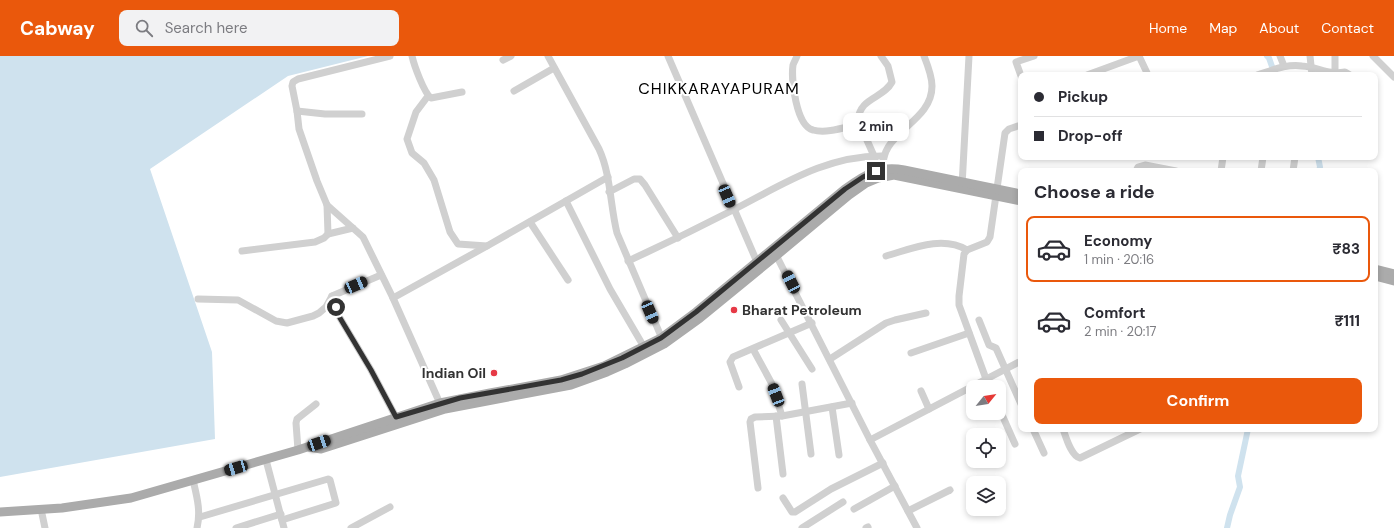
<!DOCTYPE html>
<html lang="en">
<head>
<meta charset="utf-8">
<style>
  body { margin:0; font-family:"DM Sans",sans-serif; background:#f2f2f3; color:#2b2b33; height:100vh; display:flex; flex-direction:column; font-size:15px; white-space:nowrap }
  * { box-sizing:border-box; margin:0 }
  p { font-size:13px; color:#7c7c81 }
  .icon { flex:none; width:22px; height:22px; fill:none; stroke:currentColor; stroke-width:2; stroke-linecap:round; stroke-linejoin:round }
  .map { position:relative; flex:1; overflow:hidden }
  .details { position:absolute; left:1018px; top:112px; width:360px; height:264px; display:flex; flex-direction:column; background:#fff; border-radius:8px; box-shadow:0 2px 6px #0003 }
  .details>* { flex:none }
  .top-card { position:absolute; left:1018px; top:16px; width:360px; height:88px; border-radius:8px; box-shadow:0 2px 6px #0003; display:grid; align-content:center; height:88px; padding:0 16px; background:#fff }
  .needle { width:26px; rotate:60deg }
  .controls { position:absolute; left:966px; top:324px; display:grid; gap:8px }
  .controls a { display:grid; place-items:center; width:40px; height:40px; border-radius:8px; background:#fff; box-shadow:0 2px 6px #0003; font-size:20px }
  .end { position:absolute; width:18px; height:18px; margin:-9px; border:5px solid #333; background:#fff; box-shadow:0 0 0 2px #fff }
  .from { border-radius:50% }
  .bubble { position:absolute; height:28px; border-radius:8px; background:#fff; box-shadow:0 2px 6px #0003; font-size:13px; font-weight:700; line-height:28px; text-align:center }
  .car { position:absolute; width:12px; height:24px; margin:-12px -6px; border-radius:5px; box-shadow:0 0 3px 1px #0007; background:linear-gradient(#222 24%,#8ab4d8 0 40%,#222 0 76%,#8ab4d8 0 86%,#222 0) }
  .top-card b { display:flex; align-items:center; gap:14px; height:38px; font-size:15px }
  .top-card b+b { border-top:1px solid #e1e1e2 }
  .top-card i { width:10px; height:10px; background:#2b2b33 }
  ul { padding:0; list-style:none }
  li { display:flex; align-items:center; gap:12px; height:66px; margin:0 8px 6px; padding:0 8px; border:2px solid transparent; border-radius:8px }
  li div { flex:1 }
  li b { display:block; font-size:15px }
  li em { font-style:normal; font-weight:700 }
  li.active { border-color:#ea580c }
  li>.icon { width:36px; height:36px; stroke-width:1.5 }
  h2 { padding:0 16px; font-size:18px; line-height:48px }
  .cta { display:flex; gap:8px; margin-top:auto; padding:8px 16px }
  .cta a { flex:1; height:46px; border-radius:8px; background:#ea580c; color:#fff; font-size:16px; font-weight:700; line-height:46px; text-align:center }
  header { display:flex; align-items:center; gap:24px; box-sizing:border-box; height:56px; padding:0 20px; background:#ea580c; color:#fff }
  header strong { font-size:19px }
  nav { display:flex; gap:22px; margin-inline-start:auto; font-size:14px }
  .search { width:280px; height:36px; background:#f2f2f3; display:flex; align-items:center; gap:10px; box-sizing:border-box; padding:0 14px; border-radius:8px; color:#7c7c81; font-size:15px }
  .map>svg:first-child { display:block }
  .water { fill:#cfe2ee }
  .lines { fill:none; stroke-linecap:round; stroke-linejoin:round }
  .canal { stroke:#cfe2ee; stroke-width:6 }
  .minor { stroke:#d0d0d0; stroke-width:7 }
  .major { stroke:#ababab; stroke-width:9 }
  .route { stroke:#333; stroke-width:5 }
  .poi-dot { fill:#e63946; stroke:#fff; stroke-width:1.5 }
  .labels { text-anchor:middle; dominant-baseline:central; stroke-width:4; stroke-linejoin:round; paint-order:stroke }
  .poi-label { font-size:14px; font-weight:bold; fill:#333; stroke:#fff; text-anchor:start }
  .quarter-label { font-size:16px; letter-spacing:1px; fill:#000; stroke:#fff }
</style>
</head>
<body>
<header>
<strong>Cabway</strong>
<div class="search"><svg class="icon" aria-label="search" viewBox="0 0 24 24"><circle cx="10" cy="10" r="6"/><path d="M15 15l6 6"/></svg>Search here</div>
<nav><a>Home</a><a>Map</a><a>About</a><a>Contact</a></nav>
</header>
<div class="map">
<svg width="1394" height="472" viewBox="0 0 1394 472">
  <rect width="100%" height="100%" fill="#fff"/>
  <path class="water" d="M 0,0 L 368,0 L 288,20 L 150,113 L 212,296 L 215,383 L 0,421 Z"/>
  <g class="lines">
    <g class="canal">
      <path d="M 1267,0 L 1269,2 L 1275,19"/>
      <path d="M 1318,101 L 1320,111 L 1319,115"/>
      <path d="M 1227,472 L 1230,459 L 1240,431 L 1238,420 L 1248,373"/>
    </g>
    <g class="minor">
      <path d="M 390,0 L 298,23 L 293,26 L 292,30 L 297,55 L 299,73 L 317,125 L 327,149 L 363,181 L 393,242 L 442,352"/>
      <path d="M 412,0 C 414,9 424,37 431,42 L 462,36"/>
      <path d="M 548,0 L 599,93 C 611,119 610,149 617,177 L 663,285"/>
      <path d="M 668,0 L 757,206"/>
      <path d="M 797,0 C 796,3 794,6 793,9 C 791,23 796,70 813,74 C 827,78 845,71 859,68"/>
      <path d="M 1139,0 L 1148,19"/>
      <path d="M 1280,0 L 1284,10"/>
      <path d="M 1310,0 L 1312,19"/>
      <path d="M 1373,0 L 1394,21"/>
      <path d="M 503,4 L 511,0"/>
      <path d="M 1335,17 L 1335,0"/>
      <path d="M 1087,19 L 1139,0"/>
      <path d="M 1257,19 C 1273,14 1286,8 1302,10 C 1319,11 1327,19 1345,16 L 1350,19"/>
      <path d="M 1021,20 L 1016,6 L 1034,0"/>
      <path d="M 514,35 L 554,12"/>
      <path d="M 428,40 L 416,56 L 407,83 L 412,97 L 424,107 L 434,124 L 450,176 L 458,188 L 487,190 L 608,121"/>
      <path d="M 297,55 L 325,58 L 362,58"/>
      <path d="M 1136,115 L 1138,111 L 1145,109 L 1176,115"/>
      <path d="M 1221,115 L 1223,101"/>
      <path d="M 1261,115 L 1263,101"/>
      <path d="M 1293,115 L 1295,101"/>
      <path d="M 884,118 C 875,76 932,69 932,30 C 932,20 928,10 924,0"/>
      <path d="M 877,120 L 874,100 L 858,64 C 860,41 883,43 892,26 L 888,10 L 881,0"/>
      <path d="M 962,130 L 969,0"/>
      <path d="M 609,136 L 634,123 L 640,123 L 645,129 L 678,182"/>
      <path d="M 566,145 L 610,233 L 644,291"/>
      <path d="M 530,166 L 568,224"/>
      <path d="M 328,178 L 353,172"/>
      <path d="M 242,195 L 315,186 L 324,182 L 328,178 L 327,149"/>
      <path d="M 774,195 L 870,384 L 917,472"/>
      <path d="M 886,200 C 911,193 942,179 967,194"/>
      <path d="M 628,205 C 663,189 698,172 733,154 C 782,129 826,99 884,100"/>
      <path d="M 332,240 L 340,262 L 371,314 L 398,365"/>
      <path d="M 393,242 L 487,190"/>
      <path d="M 198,243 L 238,244 L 276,265 L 287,267 L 313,260 L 319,257 L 326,251 L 332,240 L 381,219"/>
      <path d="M 781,264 L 812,313"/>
      <path d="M 979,264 L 989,289 L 996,292 L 1021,348"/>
      <path d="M 753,293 L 772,328 L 782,360"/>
      <path d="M 911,297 L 969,277"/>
      <path d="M 830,303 L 886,267 L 895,264 L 926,257"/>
      <path d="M 802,328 L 811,398"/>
      <path d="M 739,331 L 730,306 L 733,301 L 812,267"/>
      <path d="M 989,331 L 959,249 L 959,240 L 964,198 L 967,194 L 987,186 L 990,181 L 1005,77 L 1009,73 L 1021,69"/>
      <path d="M 921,335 L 929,353"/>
      <path d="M 832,351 L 839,399"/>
      <path d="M 999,352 L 1015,388"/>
      <path d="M 776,360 L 783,418"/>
      <path d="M 1033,373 L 1044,397"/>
      <path d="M 1063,373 C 1066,381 1071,400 1080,402 L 1140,373"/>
      <path d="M 870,384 L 1021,305"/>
      <path d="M 298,394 L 296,367 L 297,363 L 316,348"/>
      <path d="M 266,404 L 284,472"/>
      <path d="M 193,424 C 197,441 201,455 197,472"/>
      <path d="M 758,432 L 750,366 L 751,363 L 755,361 L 782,360 L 852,347"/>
      <path d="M 783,442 L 792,456 L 795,456 L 831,433 L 883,407"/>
      <path d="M 41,453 L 45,472"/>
      <path d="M 854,453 L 895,430"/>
      <path d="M 908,455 L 950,434"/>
      <path d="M 200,461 L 328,423 L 330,424 L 336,447 L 282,464"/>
      <path d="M 236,472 L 281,458"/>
      <path d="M 351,472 L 390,451"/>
      <path d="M 802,472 L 843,446"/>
      <path d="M 866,472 L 868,471"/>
    </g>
    <g class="major">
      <path d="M 1375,213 L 1394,218"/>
      <path d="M 1375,220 L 1394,225"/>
      <path d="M 309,391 L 321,393 L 445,353 L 571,329 L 607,316 L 625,308 L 664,288 L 700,262 L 777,199 L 849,139 L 866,127 L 878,122 L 894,119 L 1021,145"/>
      <path d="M 0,456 L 62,452 L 131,442 L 298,394 L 440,347 L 490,337 L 561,324 L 604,310 L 661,282 L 696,256 L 845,133 C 865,119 879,109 904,114 L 1021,138"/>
    </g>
  </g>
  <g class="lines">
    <path class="route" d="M 336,251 L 340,262 L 371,314 L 396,361 L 460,342 L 561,324 L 582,318 L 622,302 L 661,282 L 696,256 L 845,133 L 863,121 L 876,115"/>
  </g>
  <g class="poi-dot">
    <circle cx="734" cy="254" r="4"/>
    <circle cx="494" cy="317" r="4"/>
  </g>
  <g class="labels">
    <g class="poi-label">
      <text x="742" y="254">Bharat Petroleum</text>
      <text x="486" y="317" text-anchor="end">Indian Oil</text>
    </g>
    <g class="quarter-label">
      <text x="719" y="32">CHIKKARAYAPURAM</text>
    </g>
  </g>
</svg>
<div class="controls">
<a><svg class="needle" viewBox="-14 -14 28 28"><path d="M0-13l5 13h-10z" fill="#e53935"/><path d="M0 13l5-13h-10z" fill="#7c7c81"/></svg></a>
<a><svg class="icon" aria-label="locate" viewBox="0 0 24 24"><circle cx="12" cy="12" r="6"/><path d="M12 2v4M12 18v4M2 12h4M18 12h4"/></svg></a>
<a><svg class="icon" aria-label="layers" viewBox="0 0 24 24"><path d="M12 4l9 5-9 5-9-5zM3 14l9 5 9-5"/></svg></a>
</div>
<i class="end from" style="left:336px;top:251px"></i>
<i class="end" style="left:876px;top:115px"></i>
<div class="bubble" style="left:843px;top:57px;width:66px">2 min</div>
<i class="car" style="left:727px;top:140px;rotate:157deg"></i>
<i class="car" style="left:791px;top:226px;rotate:333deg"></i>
<i class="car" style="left:356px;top:229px;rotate:67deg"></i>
<i class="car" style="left:650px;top:256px;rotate:157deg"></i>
<i class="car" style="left:776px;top:339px;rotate:339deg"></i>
<i class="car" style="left:319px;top:387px;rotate:71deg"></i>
<i class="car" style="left:236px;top:412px;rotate:254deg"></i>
<div class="top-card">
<b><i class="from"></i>Pickup</b>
<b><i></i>Drop-off</b>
</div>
<section class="details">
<h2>Choose a ride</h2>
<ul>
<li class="active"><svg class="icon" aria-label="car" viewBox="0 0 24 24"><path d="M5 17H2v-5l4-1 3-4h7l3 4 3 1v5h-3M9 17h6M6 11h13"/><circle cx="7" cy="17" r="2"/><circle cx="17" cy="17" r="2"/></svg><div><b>Economy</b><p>1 min · 20:16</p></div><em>₹83</em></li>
<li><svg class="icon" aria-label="car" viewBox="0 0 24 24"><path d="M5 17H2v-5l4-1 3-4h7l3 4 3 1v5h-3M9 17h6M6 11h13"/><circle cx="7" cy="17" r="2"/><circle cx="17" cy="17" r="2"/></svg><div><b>Comfort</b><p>2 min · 20:17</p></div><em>₹111</em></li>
</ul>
<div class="cta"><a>Confirm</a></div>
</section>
</div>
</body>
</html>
